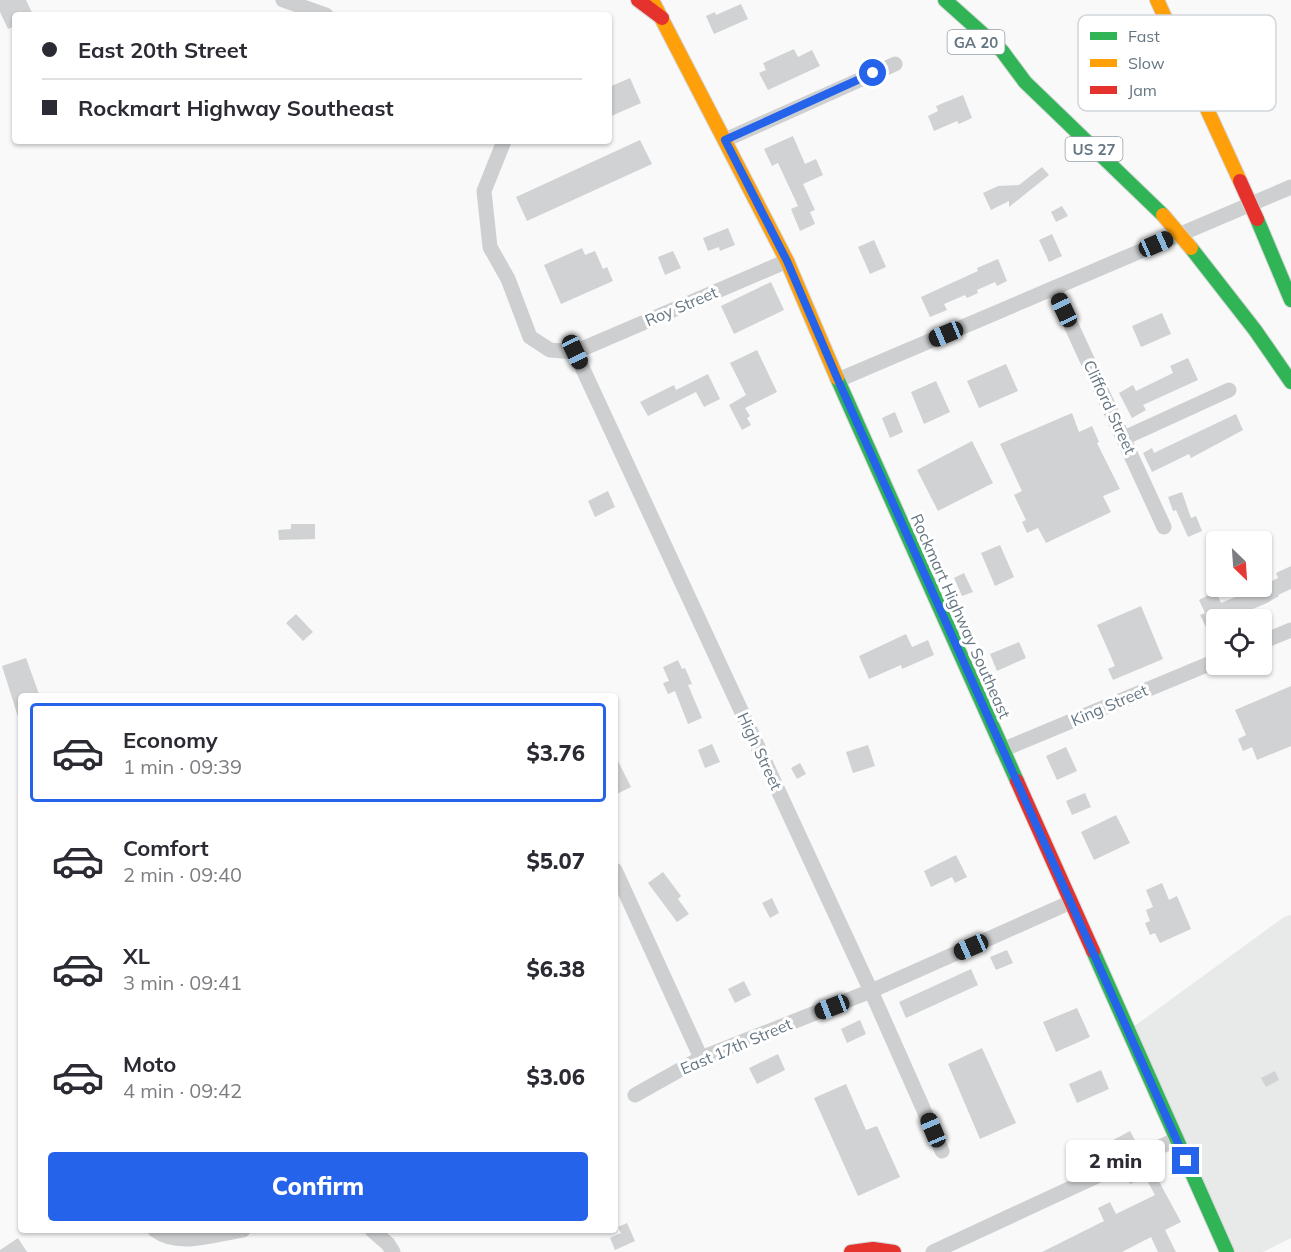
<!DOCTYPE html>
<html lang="en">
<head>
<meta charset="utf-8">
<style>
  body { margin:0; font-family:Mulish,sans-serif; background:#f7f7f7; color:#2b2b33; height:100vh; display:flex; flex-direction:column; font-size:22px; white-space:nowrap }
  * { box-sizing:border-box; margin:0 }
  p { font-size:20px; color:#7c7c81 }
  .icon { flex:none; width:33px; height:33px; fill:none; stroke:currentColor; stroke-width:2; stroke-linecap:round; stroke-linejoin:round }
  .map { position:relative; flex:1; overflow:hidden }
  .sheet { position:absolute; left:18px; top:693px; width:600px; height:540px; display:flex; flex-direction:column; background:#fff; border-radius:6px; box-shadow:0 2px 4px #0004 }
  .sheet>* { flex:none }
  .banner { position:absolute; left:12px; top:12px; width:600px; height:132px; border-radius:6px; box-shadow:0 2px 4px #0004; display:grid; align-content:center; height:132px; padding:0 30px; background:#fff }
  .needle { width:39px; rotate:155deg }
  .tools { position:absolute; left:1206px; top:531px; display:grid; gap:12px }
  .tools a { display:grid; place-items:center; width:66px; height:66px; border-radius:6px; background:#fff; box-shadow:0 2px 4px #0004; font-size:30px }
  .end { position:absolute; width:27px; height:27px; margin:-14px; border:8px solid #2563eb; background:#fff; box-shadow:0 0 0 3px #fff }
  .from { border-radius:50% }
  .bubble { position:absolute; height:42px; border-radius:6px; background:#fff; box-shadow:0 2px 4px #0004; font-size:20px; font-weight:800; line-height:42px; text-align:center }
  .car { position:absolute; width:18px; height:36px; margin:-18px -9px; border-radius:8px; box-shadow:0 0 4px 2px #0007; background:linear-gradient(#222 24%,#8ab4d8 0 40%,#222 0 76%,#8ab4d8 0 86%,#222 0) }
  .banner b { display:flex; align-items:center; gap:21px; height:57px; font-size:22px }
  .banner b+b { border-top:2px solid #e1e1e2 }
  .banner i { width:15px; height:15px; background:#2b2b33 }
  ul { padding:10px 0 0; list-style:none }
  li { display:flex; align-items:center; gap:18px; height:99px; margin:0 12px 9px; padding:0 18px; border:3px solid transparent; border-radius:6px }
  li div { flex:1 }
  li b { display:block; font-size:22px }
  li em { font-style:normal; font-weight:800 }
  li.current { border-color:#2563eb }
  li>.icon { width:54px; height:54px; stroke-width:1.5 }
  .action { display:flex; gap:12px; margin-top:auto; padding:12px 30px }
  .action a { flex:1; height:69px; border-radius:6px; background:#2563eb; color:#fff; font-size:24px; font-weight:800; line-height:69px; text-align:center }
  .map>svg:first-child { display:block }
  .built { fill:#e8e9e9 }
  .building { fill:#d0d2d3 }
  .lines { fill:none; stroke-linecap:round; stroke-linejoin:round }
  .fast-casing { stroke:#d5d6d7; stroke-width:16 }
  .slow-casing { stroke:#d5d6d7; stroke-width:16 }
  .jam-casing { stroke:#d5d6d7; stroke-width:16 }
  .street { stroke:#cecfd0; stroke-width:15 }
  .fast { stroke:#30b455; stroke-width:14 }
  .slow { stroke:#ff9f0a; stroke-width:14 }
  .jam { stroke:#e5322d; stroke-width:14 }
  .slow-bridge-casing { stroke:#d5d6d6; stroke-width:16; stroke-linecap:butt }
  .jam-bridge-casing { stroke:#d5d6d6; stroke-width:16; stroke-linecap:butt }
  .slow-bridge { stroke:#ff9f0a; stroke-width:14 }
  .jam-bridge { stroke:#e5322d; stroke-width:14 }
  .route { stroke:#2563eb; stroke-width:8 }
  .labels { text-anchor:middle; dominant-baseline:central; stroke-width:6; stroke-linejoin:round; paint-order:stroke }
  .shield { fill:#fff; stroke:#939fa8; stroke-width:1.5 }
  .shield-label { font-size:15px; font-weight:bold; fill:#657683 }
  .street-label { font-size:16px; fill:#657683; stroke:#fff }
  .key { fill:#fff; stroke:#d1d6da; stroke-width:1.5 }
  .key-label { font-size:16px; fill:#657683 }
</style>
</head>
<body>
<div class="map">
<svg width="1291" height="1252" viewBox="0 0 1291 1252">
  <rect width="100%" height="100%" fill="#f9f9f9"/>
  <path class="built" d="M 1291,915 L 1291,1238 L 1263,1252 L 1227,1252 L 1129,1030 L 1284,917 Z"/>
  <g class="building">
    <path d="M 0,0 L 26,0 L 33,15 L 15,15 L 15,26 L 8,29 L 0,12 Z"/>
    <path d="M 741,4 L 748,19 L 714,34 L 706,16 L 715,12 L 716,15 Z"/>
    <path d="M 794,49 L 798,57 L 812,50 L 820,66 L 768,90 L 759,73 L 766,70 L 763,63 Z"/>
    <path d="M 630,78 L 641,103 L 609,117 L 609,87 Z"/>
    <path d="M 963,95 L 972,118 L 959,124 L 957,121 L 934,131 L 928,116 L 938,111 L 936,106 Z"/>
    <path d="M 793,136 L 805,164 L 816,159 L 823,175 L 803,184 L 815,210 L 810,212 L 815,224 L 800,231 L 791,209 L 798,206 L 778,163 L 772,166 L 764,149 Z"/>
    <path d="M 640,140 L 652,164 L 527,221 L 516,197 Z"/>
    <path d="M 1042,167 L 1049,175 L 1009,207 L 1009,201 L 991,210 L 983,193 L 998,186 L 1019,185 Z"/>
    <path d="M 1062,206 L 1068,216 L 1056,222 L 1051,212 Z"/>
    <path d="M 728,228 L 735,245 L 720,251 L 719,247 L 708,251 L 703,238 Z"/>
    <path d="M 1052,234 L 1062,256 L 1049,262 L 1039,240 Z"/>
    <path d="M 874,240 L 886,267 L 870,274 L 858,247 Z"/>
    <path d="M 582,248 L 585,255 L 595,251 L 603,269 L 607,267 L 613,281 L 561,304 L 544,265 Z"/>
    <path d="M 673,251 L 681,268 L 665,275 L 658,257 Z"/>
    <path d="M 998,259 L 1007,281 L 997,286 L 995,282 L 977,290 L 978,293 L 967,298 L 965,295 L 944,304 L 947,310 L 930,317 L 921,297 L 978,271 L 977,268 Z"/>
    <path d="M 771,282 L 784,310 L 734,334 L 721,306 Z"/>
    <path d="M 1162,313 L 1171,334 L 1141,347 L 1132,326 Z"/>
    <path d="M 757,350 L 777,392 L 745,408 L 750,416 L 747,418 L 751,425 L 742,430 L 729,405 L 746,395 L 730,363 Z"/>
    <path d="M 1188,358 L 1198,380 L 1143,405 L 1146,410 L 1132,418 L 1119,393 L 1133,385 L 1136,391 L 1173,373 L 1170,366 Z"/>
    <path d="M 1006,364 L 1018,391 L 979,408 L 967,381 Z"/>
    <path d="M 708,374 L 720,399 L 704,407 L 696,392 L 648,416 L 640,402 L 674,385 L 676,390 Z"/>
    <path d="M 936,381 L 950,412 L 924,424 L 911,392 Z"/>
    <path d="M 895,412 L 903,432 L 890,438 L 882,418 Z"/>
    <path d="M 1072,413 L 1079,432 L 1092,426 L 1099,442 L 1097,443 L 1120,489 L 1103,496 L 1111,512 L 1046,543 L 1038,528 L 1027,533 L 1022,522 L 1026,520 L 1014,495 L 1022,491 L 1000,444 Z"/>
    <path d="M 1236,414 L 1243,430 L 1191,458 L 1189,454 L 1152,472 L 1143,453 L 1152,448 L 1154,453 L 1160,450 Z"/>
    <path d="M 972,441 L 993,483 L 938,511 L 917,470 Z"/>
    <path d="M 608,491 L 615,507 L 595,517 L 588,501 Z"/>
    <path d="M 1182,492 L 1191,518 L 1196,516 L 1202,531 L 1188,537 L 1176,510 L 1173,511 L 1168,497 Z"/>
    <path d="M 291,524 L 315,524 L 315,539 L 279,540 L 278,530 L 291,529 Z"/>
    <path d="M 1000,545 L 1014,577 L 995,586 L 981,553 Z"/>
    <path d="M 1291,566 L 1291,589 L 1278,595 L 1279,596 L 1267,603 L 1227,620 L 1216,620 L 1216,624 L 1207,629 L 1200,615 L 1205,613 L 1199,600 L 1216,591 L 1221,603 L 1262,586 L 1278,578 L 1276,573 Z"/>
    <path d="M 964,573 L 973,592 L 962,596 L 954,578 Z"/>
    <path d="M 1141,606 L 1163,659 L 1113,680 L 1108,669 L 1115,666 L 1097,625 Z"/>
    <path d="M 296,614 L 313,632 L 303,641 L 286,623 Z"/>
    <path d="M 906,634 L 912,647 L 928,640 L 934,655 L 902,669 L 901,665 L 869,679 L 859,656 Z"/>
    <path d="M 1019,642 L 1026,658 L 997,671 L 990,654 Z"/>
    <path d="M 26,658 L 39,694 L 21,696 L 21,719 L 19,720 L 2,666 Z"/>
    <path d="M 678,660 L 682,669 L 685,668 L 692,684 L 688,685 L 702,718 L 688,724 L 675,691 L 668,694 L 663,683 L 669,681 L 663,667 Z"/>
    <path d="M 1291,686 L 1291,746 L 1257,760 L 1252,747 L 1243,751 L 1238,739 L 1246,735 L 1235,710 Z"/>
    <path d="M 712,744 L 720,762 L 705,768 L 698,750 Z"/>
    <path d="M 868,745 L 875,766 L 853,773 L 846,752 Z"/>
    <path d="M 1066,747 L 1077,771 L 1057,780 L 1046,756 Z"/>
    <path d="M 615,755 L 631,787 L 615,795 Z"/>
    <path d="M 800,763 L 806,774 L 797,779 L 791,768 Z"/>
    <path d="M 1085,793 L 1091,807 L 1072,815 L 1066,801 Z"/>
    <path d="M 1116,815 L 1130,843 L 1094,860 L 1081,832 Z"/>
    <path d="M 956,855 L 967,877 L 955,883 L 952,877 L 931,887 L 924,871 Z"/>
    <path d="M 663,872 L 681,896 L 678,899 L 689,914 L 677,922 L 648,883 Z"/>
    <path d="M 1162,883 L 1169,900 L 1177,896 L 1191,929 L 1160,943 L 1155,933 L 1150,935 L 1145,923 L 1150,921 L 1146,910 L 1153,907 L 1146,890 Z"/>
    <path d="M 772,898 L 779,913 L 770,918 L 762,903 Z"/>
    <path d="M 1007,950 L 1013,963 L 996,970 L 990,957 Z"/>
    <path d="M 971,969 L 978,985 L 906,1018 L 899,1002 Z"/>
    <path d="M 744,981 L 751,995 L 735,1003 L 728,989 Z"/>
    <path d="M 1077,1008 L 1090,1037 L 1056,1052 L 1043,1022 Z"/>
    <path d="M 860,1020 L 866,1034 L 847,1043 L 841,1029 Z"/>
    <path d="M 982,1048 L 1016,1123 L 980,1139 L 948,1064 Z"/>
    <path d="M 778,1054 L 785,1070 L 757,1084 L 749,1068 Z"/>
    <path d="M 1101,1070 L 1109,1089 L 1077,1103 L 1069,1084 Z"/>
    <path d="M 1275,1071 L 1279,1080 L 1266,1087 L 1261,1078 Z"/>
    <path d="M 846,1084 L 866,1130 L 877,1126 L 900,1177 L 858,1196 L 814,1098 Z"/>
    <path d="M 1130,1131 L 1138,1146 L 1109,1160 L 1102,1146 Z"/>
    <path d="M 1149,1163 L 1181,1222 L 1165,1230 L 1176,1252 L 1158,1252 L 1151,1237 L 1122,1252 L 1042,1252 L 1104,1221 L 1098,1208 L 1110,1202 L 1116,1214 L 1155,1195 L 1145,1177 L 1130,1184 L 1125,1174 Z"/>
    <path d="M 627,1223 L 635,1241 L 615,1250 L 610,1238 L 621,1233 L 618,1227 Z"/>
    <path d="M 18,1238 L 27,1252 L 0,1252 L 0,1250 Z"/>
  </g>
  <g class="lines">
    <g class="fast-casing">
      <g id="fast">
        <path d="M 945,0 L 1002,51 L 1025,82 L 1163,215"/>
        <path d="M 1257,219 L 1291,300"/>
        <path d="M 1191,248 L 1255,330 L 1291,382"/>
        <path d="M 837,378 L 1017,781"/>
        <path d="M 1093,951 L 1227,1252"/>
      </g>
    </g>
    <g class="slow-casing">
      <g id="slow">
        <path d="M 1157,0 L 1240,181"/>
        <path d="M 654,4 L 787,261 L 837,378"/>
      </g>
    </g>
    <g class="jam-casing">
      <g id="jam">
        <path d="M 638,0 L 662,18"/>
        <path d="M 1017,781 L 1093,951"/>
        <path d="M 851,1252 L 873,1249 L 894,1252"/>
      </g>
    </g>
    <g class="street">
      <path d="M 283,0 L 326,15"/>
      <path d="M 725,140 L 895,64"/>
      <path d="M 504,141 L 484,191 L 490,247 L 508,279 L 530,337 L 550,350 L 575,352 L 787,261"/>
      <path d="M 1054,288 L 1164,527"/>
      <path d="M 575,352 L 871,991 L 942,1151"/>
      <path d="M 838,380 L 1291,187"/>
      <path d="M 1124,438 L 1229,390"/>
      <path d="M 1262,642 L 1291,630"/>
      <path d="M 1002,750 L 1216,661"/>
      <path d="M 615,870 L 701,1058"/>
      <path d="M 635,1095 L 701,1058 L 871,991 L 1071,902"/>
      <path d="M 155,1230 C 179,1248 216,1234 243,1230"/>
      <path d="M 372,1230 L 388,1244 L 393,1252"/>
      <path d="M 933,1252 L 1177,1139"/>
    </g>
    <use href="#fast" class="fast"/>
    <use href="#slow" class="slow"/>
    <use href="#jam" class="jam"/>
    <g class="slow-bridge-casing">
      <path id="slow-bridge" d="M 1163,215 L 1191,248"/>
    </g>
    <g class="jam-bridge-casing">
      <path id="jam-bridge" d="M 1240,181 L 1257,219"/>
    </g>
    <use href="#slow-bridge" class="slow-bridge"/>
    <use href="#jam-bridge" class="jam-bridge"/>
  </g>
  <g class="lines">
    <path class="route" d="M 873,73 L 725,140 L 787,261 L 838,380 L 1186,1161"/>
  </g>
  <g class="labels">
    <g class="shield">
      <rect x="947.5" y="30" width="57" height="24" rx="4.5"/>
      <rect x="1065.5" y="137" width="57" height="24" rx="4.5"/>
    </g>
    <g class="shield-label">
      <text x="976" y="42">GA 20</text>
      <text x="1094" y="149">US 27</text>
    </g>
    <g class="street-label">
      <text transform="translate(681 306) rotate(-23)">Roy Street</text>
      <text transform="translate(1110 407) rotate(65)">Clifford Street</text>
      <text transform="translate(961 616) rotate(66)">Rockmart Highway Southeast</text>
      <text transform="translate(1109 705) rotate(-23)">King Street</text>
      <text transform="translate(760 751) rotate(65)">High Street</text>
      <text transform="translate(736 1046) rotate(-23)">East 17th Street</text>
    </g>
  </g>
  <rect x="1078" y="15" width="198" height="96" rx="9" class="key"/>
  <rect x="1090" y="32" width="27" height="8" fill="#30b455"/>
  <rect x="1090" y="59" width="27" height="8" fill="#ff9f0a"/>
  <rect x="1090" y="86" width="27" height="8" fill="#e5322d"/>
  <g class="key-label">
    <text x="1128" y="42">Fast</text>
    <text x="1128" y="69">Slow</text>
    <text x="1128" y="96">Jam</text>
  </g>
</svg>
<div class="tools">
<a><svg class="needle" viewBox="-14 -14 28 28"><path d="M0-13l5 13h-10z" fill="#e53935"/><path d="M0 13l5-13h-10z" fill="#7c7c81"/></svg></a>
<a><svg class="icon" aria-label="locate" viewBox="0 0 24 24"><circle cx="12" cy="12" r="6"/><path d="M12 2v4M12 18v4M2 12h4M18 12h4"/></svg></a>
</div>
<i class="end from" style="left:873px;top:73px"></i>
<i class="end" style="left:1186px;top:1161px"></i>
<div class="bubble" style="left:1066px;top:1140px;width:99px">2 min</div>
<i class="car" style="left:1156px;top:244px;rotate:66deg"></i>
<i class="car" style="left:1064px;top:310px;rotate:335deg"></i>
<i class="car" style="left:946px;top:334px;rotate:247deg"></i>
<i class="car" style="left:575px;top:352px;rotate:155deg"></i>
<i class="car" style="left:971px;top:947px;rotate:246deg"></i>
<i class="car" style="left:832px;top:1007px;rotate:249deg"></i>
<i class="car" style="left:933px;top:1130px;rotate:337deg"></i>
<div class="banner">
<b><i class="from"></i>East 20th Street</b>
<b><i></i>Rockmart Highway Southeast</b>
</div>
<section class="sheet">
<ul>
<li class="current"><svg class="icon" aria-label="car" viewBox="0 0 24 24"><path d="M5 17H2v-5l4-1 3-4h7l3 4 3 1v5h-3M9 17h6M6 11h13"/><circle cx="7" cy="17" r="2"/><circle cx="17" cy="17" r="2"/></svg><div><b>Economy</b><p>1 min · 09:39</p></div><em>$3.76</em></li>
<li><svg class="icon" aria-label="car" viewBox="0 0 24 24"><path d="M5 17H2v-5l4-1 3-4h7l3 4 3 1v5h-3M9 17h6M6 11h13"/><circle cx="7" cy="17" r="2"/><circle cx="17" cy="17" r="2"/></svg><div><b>Comfort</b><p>2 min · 09:40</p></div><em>$5.07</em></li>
<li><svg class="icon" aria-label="car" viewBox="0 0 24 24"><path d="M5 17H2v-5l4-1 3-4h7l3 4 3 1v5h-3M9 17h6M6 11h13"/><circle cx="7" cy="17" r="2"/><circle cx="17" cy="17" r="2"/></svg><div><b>XL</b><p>3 min · 09:41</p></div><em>$6.38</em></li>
<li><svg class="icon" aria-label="car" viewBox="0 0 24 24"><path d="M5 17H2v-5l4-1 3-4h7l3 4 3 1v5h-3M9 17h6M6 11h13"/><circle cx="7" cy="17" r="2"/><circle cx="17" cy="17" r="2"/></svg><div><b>Moto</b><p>4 min · 09:42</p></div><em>$3.06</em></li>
</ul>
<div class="action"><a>Confirm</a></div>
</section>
</div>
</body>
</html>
